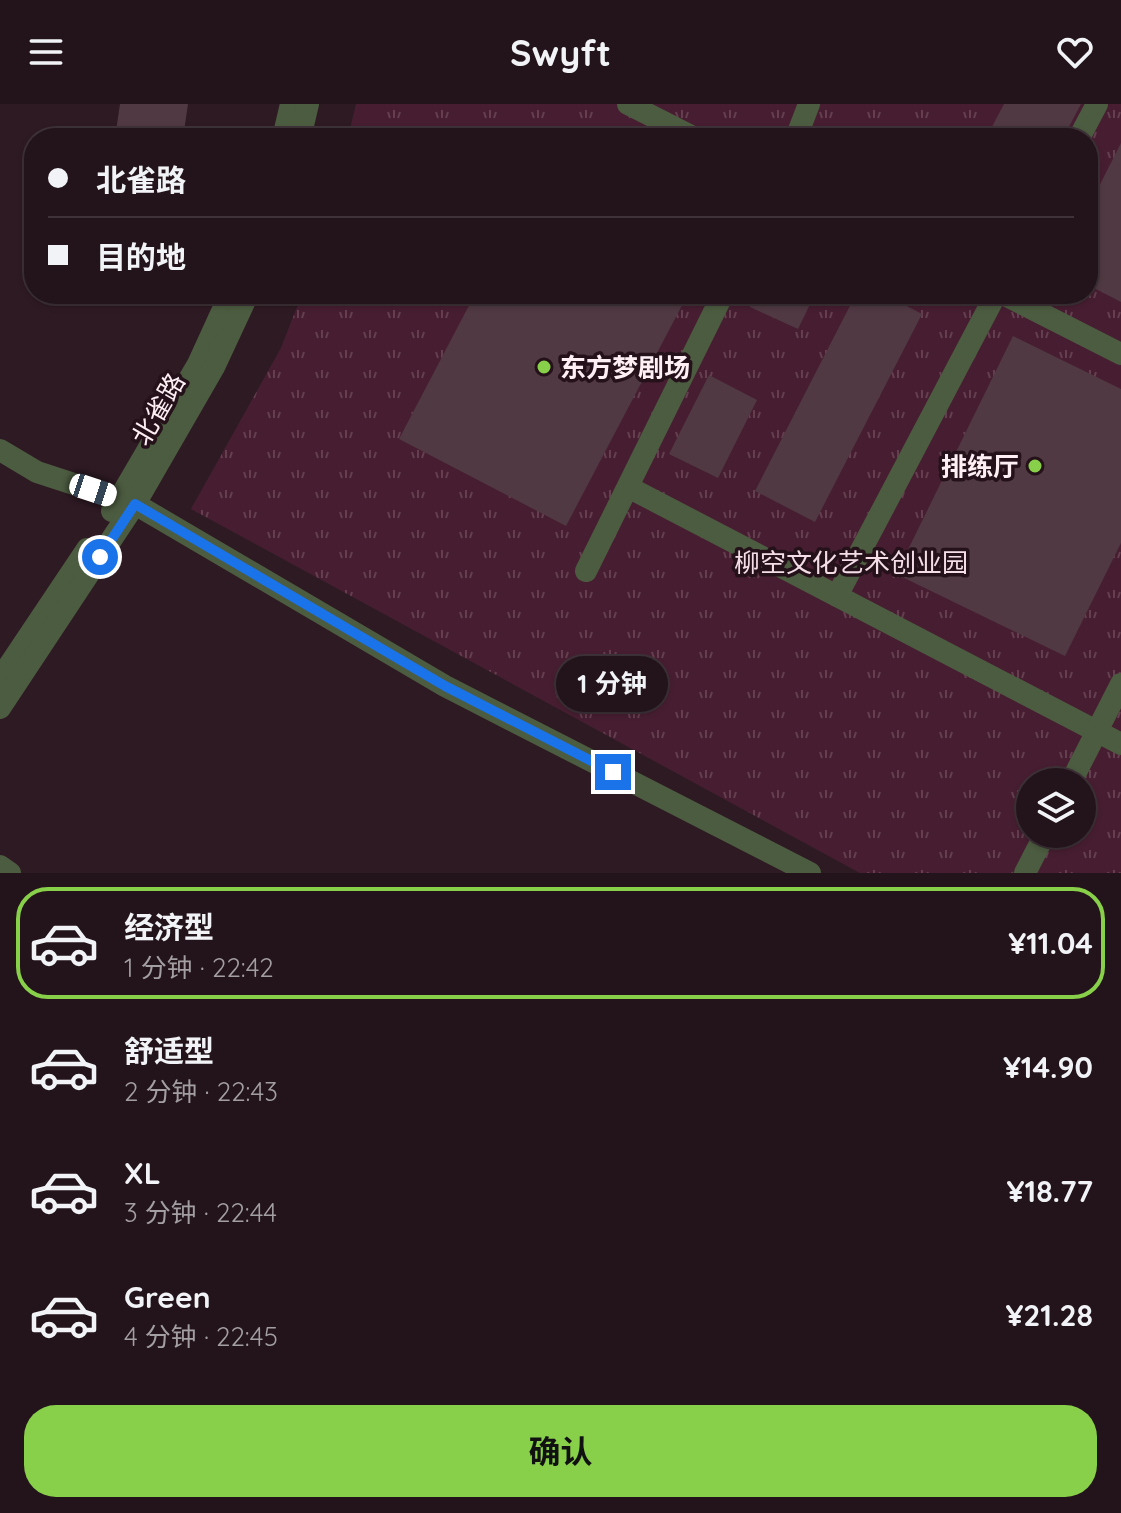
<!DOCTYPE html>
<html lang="zh">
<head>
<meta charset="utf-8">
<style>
  body { margin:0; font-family:Quicksand,"Noto Sans SC",sans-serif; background:#2a1d23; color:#f1f3f6; height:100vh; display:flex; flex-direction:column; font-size:30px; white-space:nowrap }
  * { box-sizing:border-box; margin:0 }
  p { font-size:26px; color:#a29ea2 }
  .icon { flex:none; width:44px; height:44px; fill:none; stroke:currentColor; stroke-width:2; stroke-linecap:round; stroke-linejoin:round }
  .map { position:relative; height:769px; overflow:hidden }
  .side { display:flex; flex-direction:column; background:#22141a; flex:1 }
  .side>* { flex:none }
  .hud { position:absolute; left:24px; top:24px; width:1074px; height:176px; border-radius:32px; box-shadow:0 2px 6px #0004,0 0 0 2px #3f3339; display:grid; align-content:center; height:176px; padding:0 24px; background:#22141a }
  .controls { position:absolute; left:1016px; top:664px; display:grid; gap:16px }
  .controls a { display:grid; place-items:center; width:80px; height:80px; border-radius:50%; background:#22141a; box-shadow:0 2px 6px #0004,0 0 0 2px #3f3339; font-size:40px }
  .end { position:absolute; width:36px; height:36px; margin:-18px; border:10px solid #1a73e8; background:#fff; box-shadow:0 0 0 4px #fff }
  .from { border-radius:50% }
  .bubble { position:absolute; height:56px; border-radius:28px; background:#22141a; box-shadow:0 2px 6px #0004,0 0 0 2px #3f3339; font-size:26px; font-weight:700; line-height:56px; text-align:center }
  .car { position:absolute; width:24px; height:48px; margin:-24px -12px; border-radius:10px; box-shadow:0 0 6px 2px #0007; background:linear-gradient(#fff 24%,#345 0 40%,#fff 0 76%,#345 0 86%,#fff 0) }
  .hud b { display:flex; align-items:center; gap:28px; height:76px; font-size:30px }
  .hud b+b { border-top:2px solid #3f3339 }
  .hud i { width:20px; height:20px; background:#f1f3f6 }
  ul { padding:14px 0 0; list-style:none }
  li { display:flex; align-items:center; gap:24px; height:112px; margin:0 16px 12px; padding:0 8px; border:4px solid transparent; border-radius:32px }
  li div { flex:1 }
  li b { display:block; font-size:30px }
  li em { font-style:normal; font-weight:700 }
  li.active { border-color:#88cf4a }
  li>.icon { width:72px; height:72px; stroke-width:1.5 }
  .cta { display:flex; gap:16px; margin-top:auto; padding:16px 24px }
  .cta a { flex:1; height:92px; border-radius:32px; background:#88cf4a; color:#111; font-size:32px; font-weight:700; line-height:92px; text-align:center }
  header { display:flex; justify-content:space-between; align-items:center; height:104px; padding:0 24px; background:#22141a; font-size:36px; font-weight:700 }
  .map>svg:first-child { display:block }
  .park { fill:url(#park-tufts); fill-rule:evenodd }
  .building { fill:#503942 }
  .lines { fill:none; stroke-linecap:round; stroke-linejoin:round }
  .minor { stroke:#4c5c40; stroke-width:22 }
  .route { stroke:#1a73e8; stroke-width:10 }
  .poi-dot { fill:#88cf4a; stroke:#241119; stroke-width:3 }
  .labels { text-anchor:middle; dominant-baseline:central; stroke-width:7; stroke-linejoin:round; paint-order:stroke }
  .poi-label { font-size:26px; font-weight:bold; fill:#feeff5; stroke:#241119; text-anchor:start }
  .street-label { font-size:26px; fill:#feeff5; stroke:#241119 }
  .park-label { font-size:26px; fill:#f4dde6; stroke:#241119 }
</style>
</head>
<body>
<header><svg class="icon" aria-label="menu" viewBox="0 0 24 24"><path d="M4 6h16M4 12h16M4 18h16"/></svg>Swyft<svg class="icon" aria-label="heart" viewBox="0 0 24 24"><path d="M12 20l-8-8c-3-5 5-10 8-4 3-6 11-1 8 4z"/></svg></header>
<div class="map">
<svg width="1121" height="769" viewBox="0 0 1121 769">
  <defs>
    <pattern id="park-tufts" width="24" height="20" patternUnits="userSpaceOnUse" patternTransform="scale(2)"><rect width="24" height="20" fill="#471e31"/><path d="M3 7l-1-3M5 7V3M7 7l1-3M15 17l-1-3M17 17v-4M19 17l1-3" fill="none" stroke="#633f4f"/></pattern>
  </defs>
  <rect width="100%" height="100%" fill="#2e1a23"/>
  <path class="park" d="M 356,0 L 1121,0 L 1121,769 L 860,769 L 191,405 L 281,244 L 302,190 L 1088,190 L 1088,34 L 348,34 ZM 1030,678 L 1082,678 L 1082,730 L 1030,730 Z"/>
  <g class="building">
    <path d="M 120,0 L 188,0 L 183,34 L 115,34 Z"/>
    <path d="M 1004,0 L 1081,0 L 1063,34 L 986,34 Z"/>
    <path d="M 564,22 L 587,34 L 557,34 Z"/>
    <path d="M 1121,39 L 1121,198 L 1088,181 L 1088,104 Z"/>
    <path d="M 475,190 L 688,190 L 566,422 L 399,335 Z"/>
    <path d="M 756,190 L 815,190 L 798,225 L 750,203 Z"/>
    <path d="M 856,190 L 884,190 L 922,210 L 815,418 L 755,387 Z"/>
    <path d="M 1013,232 L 1121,285 L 1121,439 L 1065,552 L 896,470 Z"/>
    <path d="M 709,271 L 757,296 L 718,374 L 669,350 Z"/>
  </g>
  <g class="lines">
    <g class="minor">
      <path d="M 628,0 L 695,34"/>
      <path d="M 283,34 L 291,0"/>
      <path d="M 300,34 L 308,0"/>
      <path d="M 796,34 L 809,0"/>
      <path d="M 1079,34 L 1097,0"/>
      <path d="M 1003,190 L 1121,250"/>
      <path d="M 0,346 L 37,368 L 135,400 L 445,582 L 810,769"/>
      <path d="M 628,383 L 1121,640"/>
      <path d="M 112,407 L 198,260 L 230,190"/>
      <path d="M 586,467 L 723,190"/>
      <path d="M 837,492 L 996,190"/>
      <path d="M 0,575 L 87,445"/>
      <path d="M 0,604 L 135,400 L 214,263 L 248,190"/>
      <path d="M 1071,678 L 1121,580"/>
      <path d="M 0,762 L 10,769"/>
      <path d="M 1025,769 L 1045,730"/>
    </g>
  </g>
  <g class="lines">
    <path class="route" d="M 100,453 L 135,400 L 445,582 L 613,668"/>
  </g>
  <g class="poi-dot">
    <circle cx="544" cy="263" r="8"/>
    <circle cx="1035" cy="362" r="8"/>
  </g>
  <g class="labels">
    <g class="poi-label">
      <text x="560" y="263">东方梦剧场</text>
      <text x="1019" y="362" text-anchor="end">排练厅</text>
    </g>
    <g class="street-label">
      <text transform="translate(158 305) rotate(-60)">北雀路</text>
    </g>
    <g class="park-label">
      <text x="851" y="458">柳空文化艺术创业园</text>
    </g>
  </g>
</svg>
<div class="controls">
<a><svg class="icon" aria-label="layers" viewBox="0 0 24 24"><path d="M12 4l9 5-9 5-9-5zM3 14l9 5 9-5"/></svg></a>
</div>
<i class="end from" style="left:100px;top:453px"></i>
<i class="end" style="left:613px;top:668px"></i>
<div class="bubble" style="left:556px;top:552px;width:112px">1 分钟</div>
<i class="car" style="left:93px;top:386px;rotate:108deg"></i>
<div class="hud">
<b><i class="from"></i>北雀路</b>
<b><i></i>目的地</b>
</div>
</div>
<section class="side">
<ul>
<li class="active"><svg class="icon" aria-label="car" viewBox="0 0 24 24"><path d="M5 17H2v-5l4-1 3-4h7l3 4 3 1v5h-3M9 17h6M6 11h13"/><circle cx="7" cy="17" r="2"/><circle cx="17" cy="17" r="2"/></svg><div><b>经济型</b><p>1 分钟 · 22:42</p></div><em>¥11.04</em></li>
<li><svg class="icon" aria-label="car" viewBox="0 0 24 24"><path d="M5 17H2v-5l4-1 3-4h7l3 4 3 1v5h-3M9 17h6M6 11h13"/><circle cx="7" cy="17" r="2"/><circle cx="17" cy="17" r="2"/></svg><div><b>舒适型</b><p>2 分钟 · 22:43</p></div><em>¥14.90</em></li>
<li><svg class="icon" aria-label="car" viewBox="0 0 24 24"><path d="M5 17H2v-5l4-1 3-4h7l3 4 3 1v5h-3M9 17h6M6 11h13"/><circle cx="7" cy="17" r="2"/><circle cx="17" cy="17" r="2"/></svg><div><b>XL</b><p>3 分钟 · 22:44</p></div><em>¥18.77</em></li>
<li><svg class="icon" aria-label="car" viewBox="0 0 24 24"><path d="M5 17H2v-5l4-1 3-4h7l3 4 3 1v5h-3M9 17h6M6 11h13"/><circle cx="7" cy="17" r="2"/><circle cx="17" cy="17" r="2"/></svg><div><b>Green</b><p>4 分钟 · 22:45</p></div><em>¥21.28</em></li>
</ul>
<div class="cta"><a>确认</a></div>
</section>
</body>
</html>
